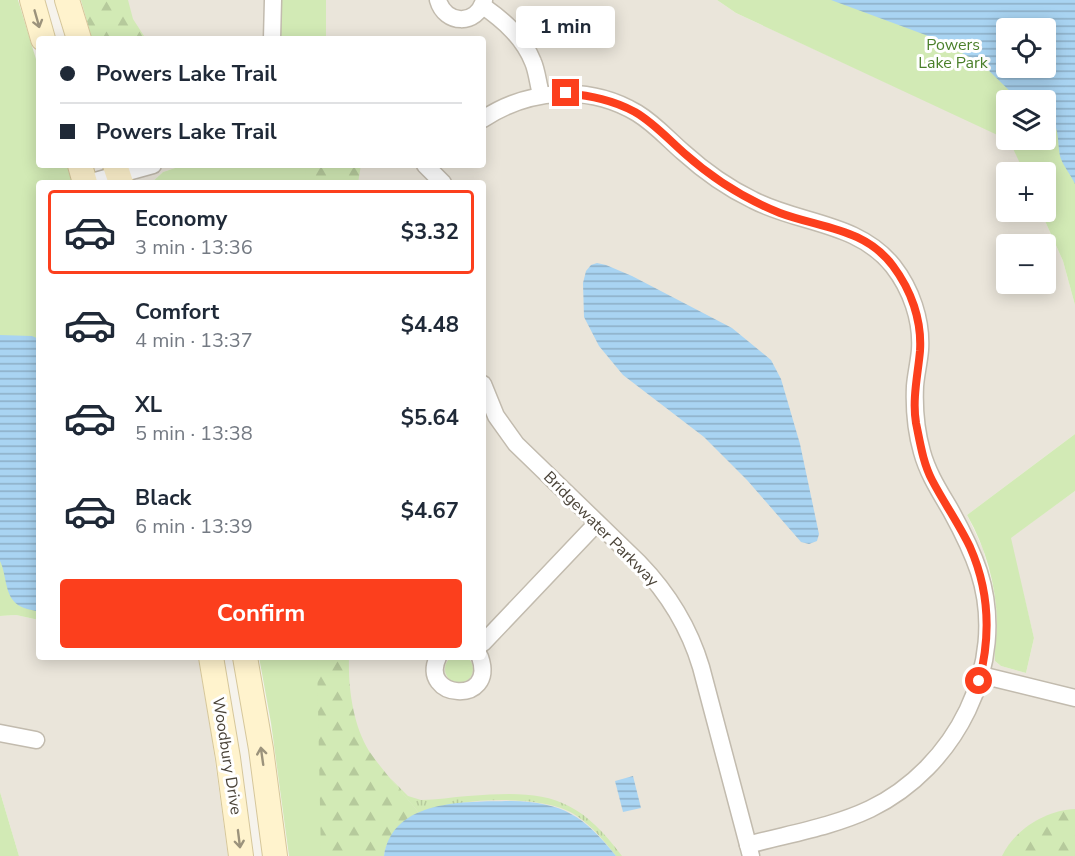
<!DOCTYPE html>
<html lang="en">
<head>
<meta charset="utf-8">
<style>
  body { margin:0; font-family:"Nunito Sans",sans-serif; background:#f2f2f3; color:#1f2937; height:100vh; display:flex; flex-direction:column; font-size:22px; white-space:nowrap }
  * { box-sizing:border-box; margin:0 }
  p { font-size:20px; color:#747a83 }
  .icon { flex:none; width:33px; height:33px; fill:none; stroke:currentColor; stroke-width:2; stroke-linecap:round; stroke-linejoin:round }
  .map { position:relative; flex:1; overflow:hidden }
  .drawer { position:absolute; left:36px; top:180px; width:450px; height:480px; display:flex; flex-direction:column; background:#fff; border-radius:6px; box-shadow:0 3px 15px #0003 }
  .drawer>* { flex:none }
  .top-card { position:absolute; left:36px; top:36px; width:450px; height:132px; border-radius:6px; box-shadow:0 3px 15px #0003; display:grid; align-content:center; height:132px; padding:0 24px; background:#fff }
  .tools { position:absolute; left:996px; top:18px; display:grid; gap:12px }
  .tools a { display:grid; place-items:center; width:60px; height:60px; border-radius:6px; background:#fff; box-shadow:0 3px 15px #0003; font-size:30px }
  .end { position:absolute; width:27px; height:27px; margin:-14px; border:8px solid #fc3f1d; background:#fff; box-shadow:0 0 0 3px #fff }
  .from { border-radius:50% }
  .bubble { position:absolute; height:42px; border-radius:6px; background:#fff; box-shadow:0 3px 15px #0003; font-size:20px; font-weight:700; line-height:42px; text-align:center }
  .top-card b { display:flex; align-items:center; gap:21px; height:57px; font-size:22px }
  .top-card b+b { border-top:2px solid #e0e1e3 }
  .top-card i { width:15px; height:15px; background:#1f2937 }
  ul { padding:10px 0 0; list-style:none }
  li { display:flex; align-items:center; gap:18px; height:84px; margin:0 12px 9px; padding:0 12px; border:3px solid transparent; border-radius:6px }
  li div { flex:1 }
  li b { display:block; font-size:22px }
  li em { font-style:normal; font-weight:700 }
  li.on { border-color:#fc3f1d }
  li>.icon { width:54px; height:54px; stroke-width:1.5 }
  .action { display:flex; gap:12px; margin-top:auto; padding:12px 24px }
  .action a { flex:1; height:69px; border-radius:6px; background:#fc3f1d; color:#fff; font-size:24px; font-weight:700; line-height:69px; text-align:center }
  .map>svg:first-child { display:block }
  .residential { fill:#eae5da; fill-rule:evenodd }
  .grass { fill:url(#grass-tufts) }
  .forest { fill:url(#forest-firs) }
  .green { fill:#d2eab5; fill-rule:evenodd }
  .water { fill:url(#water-rules); fill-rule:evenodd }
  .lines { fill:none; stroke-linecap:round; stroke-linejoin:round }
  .street-casing { stroke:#c2bbae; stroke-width:19 }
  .secondary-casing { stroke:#d6c79b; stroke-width:26 }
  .street { stroke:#fff; stroke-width:16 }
  .secondary { stroke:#fff3cd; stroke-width:24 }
  .oneway { stroke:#9c937c }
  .route { stroke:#fc3f1d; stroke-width:8 }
  .labels { text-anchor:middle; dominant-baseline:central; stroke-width:6; stroke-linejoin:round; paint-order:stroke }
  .park-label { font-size:16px; fill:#4a7f2a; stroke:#fff }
  .street-label { font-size:16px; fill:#4b4439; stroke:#fff }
</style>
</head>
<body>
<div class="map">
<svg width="1075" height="856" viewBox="0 0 1075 856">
  <defs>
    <pattern id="grass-tufts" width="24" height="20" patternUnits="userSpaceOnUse" patternTransform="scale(1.5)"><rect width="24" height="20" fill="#d2eab5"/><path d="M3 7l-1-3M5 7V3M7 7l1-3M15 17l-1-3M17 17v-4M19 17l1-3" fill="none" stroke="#b6ca9c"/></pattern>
    <pattern id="forest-firs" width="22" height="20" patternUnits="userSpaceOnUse" patternTransform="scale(1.5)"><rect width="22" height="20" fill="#d2eab5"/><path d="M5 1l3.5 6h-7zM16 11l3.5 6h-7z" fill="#b6ca9c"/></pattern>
    <pattern id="water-rules" width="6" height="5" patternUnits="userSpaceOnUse" patternTransform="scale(1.5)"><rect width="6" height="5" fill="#a9d4f2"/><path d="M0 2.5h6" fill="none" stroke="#8caec5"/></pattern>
  </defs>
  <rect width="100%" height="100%" fill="#f6f3ec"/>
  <g class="residential">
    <path d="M 81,0 L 280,0 L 280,39 L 92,39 Z"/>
    <path d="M 326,0 L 717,0 L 736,13 L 1010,140 L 1024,172 L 1006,172 L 1006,212 L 1041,212 L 1063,261 L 1075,305 L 1075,434 L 967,515 L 983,549 L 994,591 L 997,622 L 995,661 L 1001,666 L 1026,673 L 1034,638 L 1010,538 L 1075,491 L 1075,856 L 321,856 L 317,657 L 483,657 L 483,183 L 306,183 L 305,165 L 483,165 L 483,39 L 326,39 ZM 1006,244 L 1046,244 L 1046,284 L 1006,284 Z"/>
    <path d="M 132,165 L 184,165 L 163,172 L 151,183 L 138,183 Z"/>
    <path d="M 16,615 L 39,620 L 39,657 L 198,657 L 211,732 L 228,856 L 19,856 L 0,792 L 0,616 Z"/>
  </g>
  <path class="grass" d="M 390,778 L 408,796 L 421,800 C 437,800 452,797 468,796 C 541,790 576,793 622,856 L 616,856 C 602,838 584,816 561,808 C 522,795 457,799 419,813 Z"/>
  <g class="forest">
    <path d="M 81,0 L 128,0 L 133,19 L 146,39 L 92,39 Z"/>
    <path d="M 303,165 L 361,165 L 358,183 L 298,183 Z"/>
    <path d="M 307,657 L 349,657 C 348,688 353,725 369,751 C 384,773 403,792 419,813 C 401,822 387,836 384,856 L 316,856 Z"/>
    <path d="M 1075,809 L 1075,856 L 1002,856 C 1014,830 1046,810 1075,809 Z"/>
  </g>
  <g class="green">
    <path d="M 0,0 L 18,0 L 39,69 L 39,165 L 67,165 L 72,183 L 39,183 L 39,620 L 16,615 L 0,616 Z"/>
    <rect x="280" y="0" width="46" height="39"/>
    <path d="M 717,0 L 1075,0 L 1075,305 L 1063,261 L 1041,212 L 1046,212 L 1046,172 L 1024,172 L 1009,140 L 1046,140 L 1046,100 L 1006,100 L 1006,139 L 736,13 ZM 1006,28 L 1046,28 L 1046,68 L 1006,68 Z"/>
    <path d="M 184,165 L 305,165 L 306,183 L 151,183 L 163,172 Z"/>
    <path d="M 1075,434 L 1075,491 L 1011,538 L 1034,638 L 1026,673 L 1001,666 L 995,661 C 994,649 997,636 997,623 C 996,585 986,548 967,515 Z"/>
    <circle cx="459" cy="669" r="14"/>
    <path d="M 259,657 L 317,657 L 321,856 L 289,856 L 271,723 Z"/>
    <path d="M 0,792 L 19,856 L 0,856 Z"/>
  </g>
  <g class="water">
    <path d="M 831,0 L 1075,0 L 1075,184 C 1071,175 1064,167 1061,159 C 1056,144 1062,125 1046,115 L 1046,100 L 1019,100 L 981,63 L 931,37 ZM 1006,28 L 1046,28 L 1046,68 L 1006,68 Z"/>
    <path d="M 597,263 L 606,265 L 632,276 L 732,328 L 771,360 L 781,379 L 800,444 L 819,534 L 817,541 L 809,544 L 801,542 L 747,480 L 704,437 L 623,375 L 599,346 L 584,317 L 583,283 L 586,271 L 591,265 Z"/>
    <path d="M 0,335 L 32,336 L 39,339 L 39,611 L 36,611 C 31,610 22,608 18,605 C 4,595 7,575 0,561 Z"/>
    <path d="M 633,776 L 641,808 L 623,812 L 615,781 Z"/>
    <path d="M 511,801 C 563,802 584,816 616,856 L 384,856 C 393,798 467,802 511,801 Z"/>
  </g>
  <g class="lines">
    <g class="street-casing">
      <g id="street">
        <path d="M 438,0 C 445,25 477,26 484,0"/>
        <path d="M 483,6 C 503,20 523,37 533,62 C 537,71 538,84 541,94"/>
        <path d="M 272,39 L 273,0"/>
        <path d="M 483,119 C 529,89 589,84 637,113 C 655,124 668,139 683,152 C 704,171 728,188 753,200 C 799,224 858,222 893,266 C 911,289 922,320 920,350 C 919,362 916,374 915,386 C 914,408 916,431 922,452 C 928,474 940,492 951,511 C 962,531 972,551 979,572 C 1009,665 955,768 870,809 C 832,827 788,834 748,845"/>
        <path d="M 425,165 L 443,183"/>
        <path d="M 88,183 L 153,165"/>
        <path d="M 483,384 L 496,416 L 516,444 L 639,563 C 668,593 689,627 701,667 L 751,856"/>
        <path d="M 483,643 L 597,523"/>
        <path d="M 438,657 C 418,699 497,706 480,657"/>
        <path d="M 981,675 L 1075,698"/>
        <path d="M 0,733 L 36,740"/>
      </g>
    </g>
    <g class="secondary-casing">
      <g id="secondary">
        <path d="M 32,0 L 43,39"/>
        <path d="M 67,0 L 79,39"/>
        <path d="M 80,165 L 85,183"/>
        <path d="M 115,165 L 121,183"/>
        <path d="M 211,657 L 228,758 L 241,856"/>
        <path d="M 245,657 L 261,749 L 275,856"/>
      </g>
    </g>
    <use href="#street" class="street"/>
    <use href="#secondary" class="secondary"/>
  </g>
  <defs><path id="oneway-shaft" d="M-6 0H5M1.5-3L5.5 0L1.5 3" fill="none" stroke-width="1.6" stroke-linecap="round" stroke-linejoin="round" transform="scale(1.5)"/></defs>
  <g class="oneway">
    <use href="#oneway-shaft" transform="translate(37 19) rotate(74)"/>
    <use href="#oneway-shaft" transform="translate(262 756) rotate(-98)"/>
    <use href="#oneway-shaft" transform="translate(239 839) rotate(83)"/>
  </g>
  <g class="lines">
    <path class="route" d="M 566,93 C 591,96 613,100 635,112 C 654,123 668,139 684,153 C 712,178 745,199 780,213 C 820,228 865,228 893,266 C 911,290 922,320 920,351 C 918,374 912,399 916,423 C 920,442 923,463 932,480 C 944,503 959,524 970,547 C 989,590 991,636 979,681"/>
  </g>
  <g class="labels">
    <g class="park-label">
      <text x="953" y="45">Powers<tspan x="953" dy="18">Lake Park</tspan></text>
    </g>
    <g class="street-label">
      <text transform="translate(601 529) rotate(45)">Bridgewater Parkway</text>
      <text transform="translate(227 756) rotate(81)">Woodbury Drive</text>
    </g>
  </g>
</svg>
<div class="tools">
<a><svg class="icon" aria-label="locate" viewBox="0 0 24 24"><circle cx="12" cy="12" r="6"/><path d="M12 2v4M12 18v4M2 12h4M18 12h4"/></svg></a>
<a><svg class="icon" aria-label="layers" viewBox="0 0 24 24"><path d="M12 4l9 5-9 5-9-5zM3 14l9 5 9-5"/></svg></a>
<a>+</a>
<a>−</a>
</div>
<i class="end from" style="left:979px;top:681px"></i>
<i class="end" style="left:566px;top:93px"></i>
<div class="bubble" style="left:516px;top:6px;width:99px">1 min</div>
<div class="top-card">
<b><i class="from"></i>Powers Lake Trail</b>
<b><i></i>Powers Lake Trail</b>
</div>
<section class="drawer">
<ul>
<li class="on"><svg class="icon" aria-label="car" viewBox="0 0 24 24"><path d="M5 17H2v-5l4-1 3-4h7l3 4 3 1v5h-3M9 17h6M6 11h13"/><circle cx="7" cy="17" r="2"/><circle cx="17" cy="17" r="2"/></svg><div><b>Economy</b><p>3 min · 13:36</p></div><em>$3.32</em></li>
<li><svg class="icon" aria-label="car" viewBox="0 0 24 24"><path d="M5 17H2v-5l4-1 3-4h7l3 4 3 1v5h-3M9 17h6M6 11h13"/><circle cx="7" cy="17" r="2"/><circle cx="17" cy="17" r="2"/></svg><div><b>Comfort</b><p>4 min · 13:37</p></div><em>$4.48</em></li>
<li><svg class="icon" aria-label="car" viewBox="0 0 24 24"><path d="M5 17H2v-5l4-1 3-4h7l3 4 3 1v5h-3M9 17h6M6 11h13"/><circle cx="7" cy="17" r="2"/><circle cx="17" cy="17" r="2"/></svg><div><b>XL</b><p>5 min · 13:38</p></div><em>$5.64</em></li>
<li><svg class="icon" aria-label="car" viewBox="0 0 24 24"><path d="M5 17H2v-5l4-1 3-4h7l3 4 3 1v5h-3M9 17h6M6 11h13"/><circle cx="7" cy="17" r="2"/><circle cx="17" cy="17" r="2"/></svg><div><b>Black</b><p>6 min · 13:39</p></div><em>$4.67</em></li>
</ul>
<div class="action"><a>Confirm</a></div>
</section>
</div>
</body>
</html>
